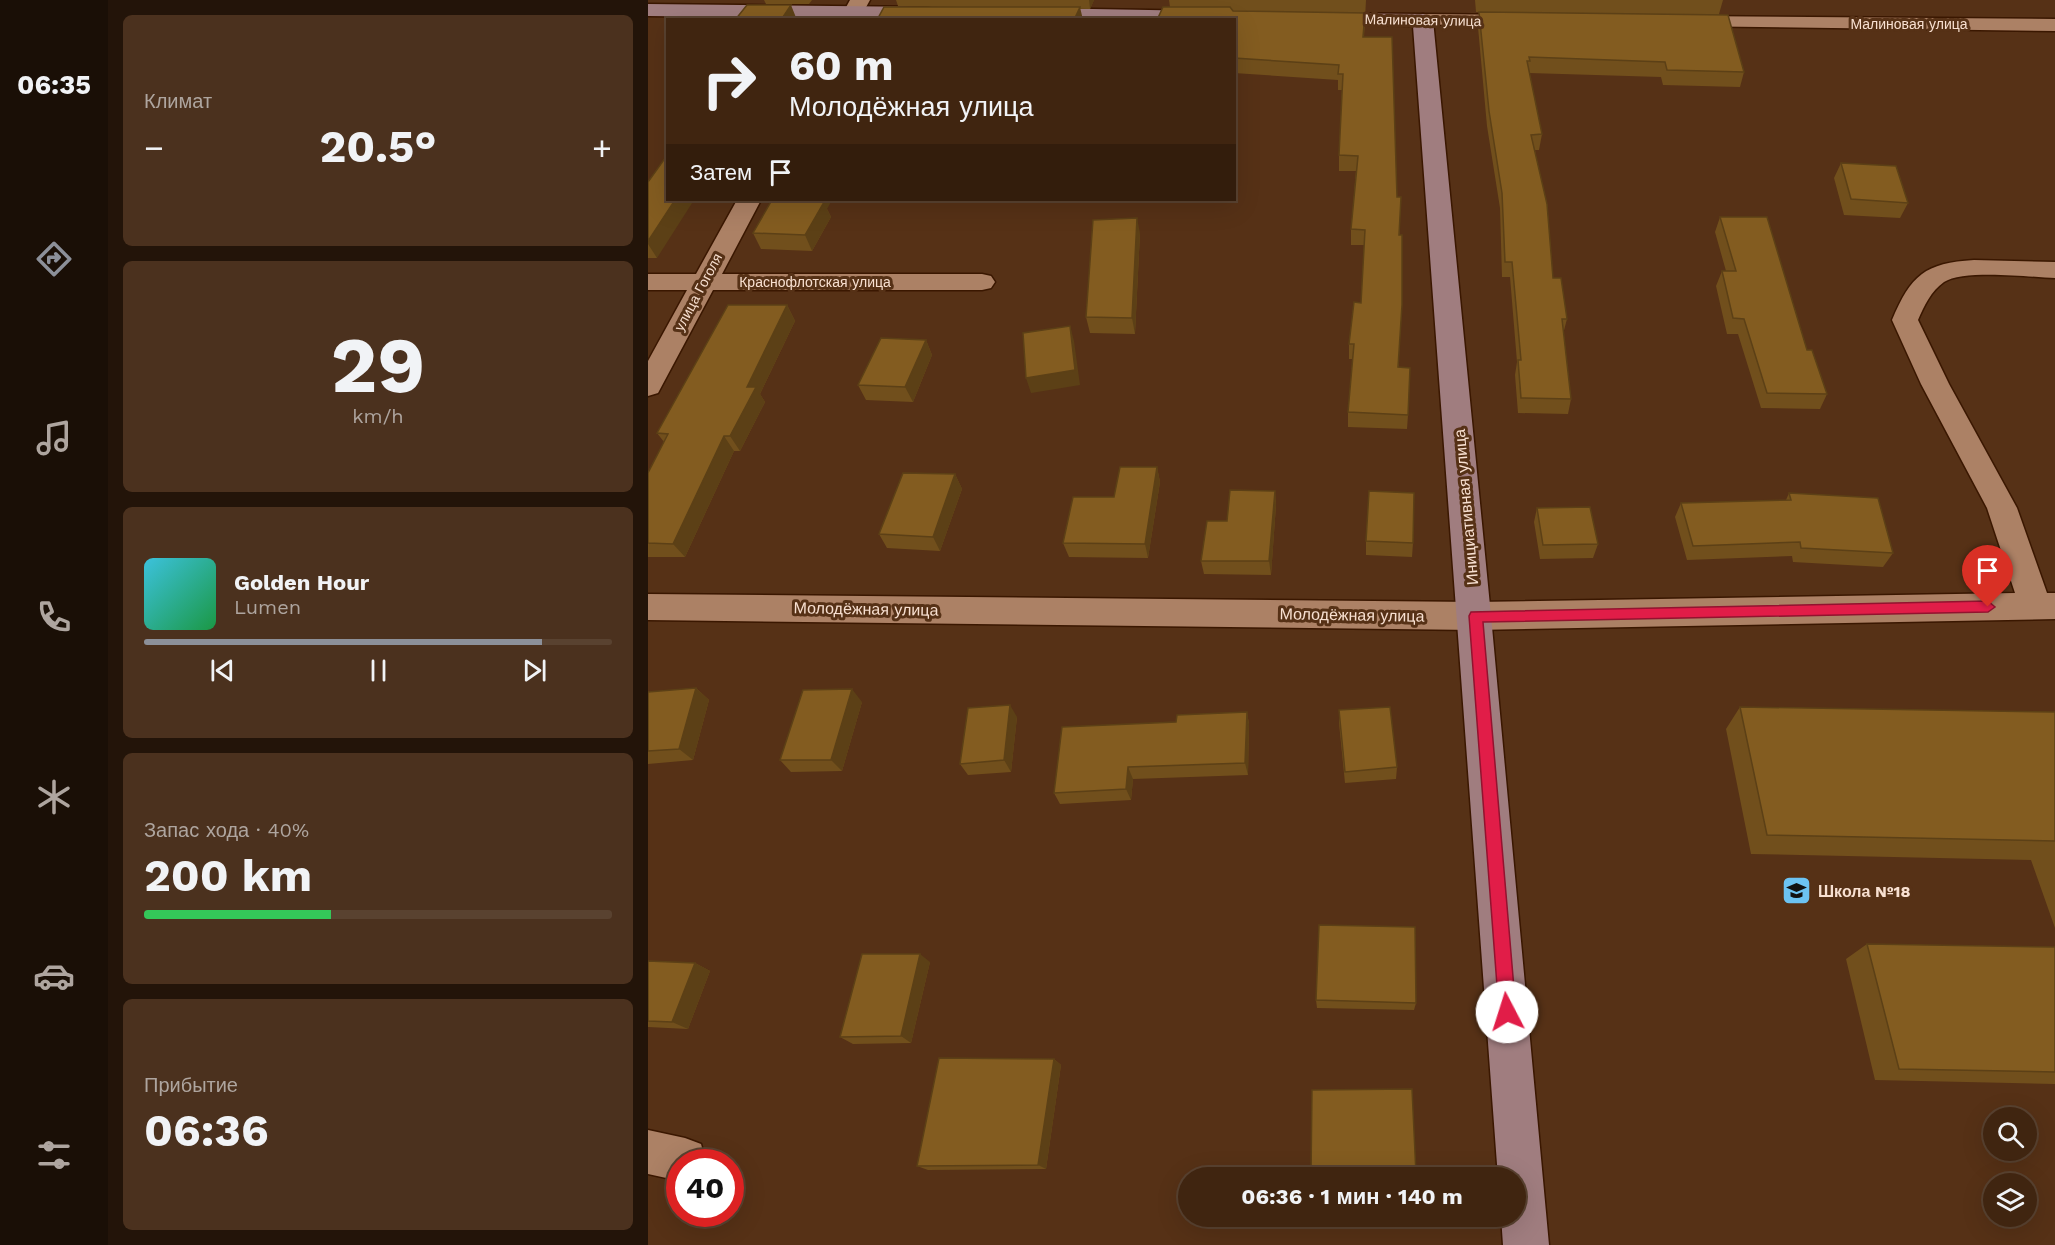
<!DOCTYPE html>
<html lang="ru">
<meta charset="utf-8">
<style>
:root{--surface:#402510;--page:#4b311e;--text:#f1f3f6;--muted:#aea59f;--line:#594230;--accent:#8c9099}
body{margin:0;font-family:"Work Sans",sans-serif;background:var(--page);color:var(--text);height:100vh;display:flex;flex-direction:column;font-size:22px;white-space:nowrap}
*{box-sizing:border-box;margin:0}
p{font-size:20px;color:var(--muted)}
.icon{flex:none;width:33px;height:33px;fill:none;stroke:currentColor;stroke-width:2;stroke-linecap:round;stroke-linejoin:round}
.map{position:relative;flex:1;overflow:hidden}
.side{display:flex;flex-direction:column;gap:15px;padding:15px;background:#231409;width:540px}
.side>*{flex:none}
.guide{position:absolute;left:18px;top:18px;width:570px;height:183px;border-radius:0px;box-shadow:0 6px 24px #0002,0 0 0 2px var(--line);background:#402510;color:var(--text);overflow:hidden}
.controls{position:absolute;left:1335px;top:1107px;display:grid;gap:12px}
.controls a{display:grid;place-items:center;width:54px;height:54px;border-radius:50%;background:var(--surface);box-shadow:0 6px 24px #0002,0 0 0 2px var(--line);font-size:30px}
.speed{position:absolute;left:18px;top:1149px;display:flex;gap:12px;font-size:30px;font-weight:700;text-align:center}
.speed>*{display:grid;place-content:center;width:78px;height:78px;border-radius:50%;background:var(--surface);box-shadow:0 6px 24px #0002,0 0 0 2px var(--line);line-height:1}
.speed .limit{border:9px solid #d22;background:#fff;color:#111}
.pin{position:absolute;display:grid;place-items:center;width:51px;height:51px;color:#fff;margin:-62px -26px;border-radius:50% 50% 50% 0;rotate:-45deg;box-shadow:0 0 6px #0007}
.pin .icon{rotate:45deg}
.me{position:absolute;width:66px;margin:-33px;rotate:355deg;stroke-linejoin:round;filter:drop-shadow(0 0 4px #0008)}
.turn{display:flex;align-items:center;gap:21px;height:126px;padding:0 24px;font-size:27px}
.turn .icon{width:78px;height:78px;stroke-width:2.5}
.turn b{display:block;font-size:42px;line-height:51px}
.then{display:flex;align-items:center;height:57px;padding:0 24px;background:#0003;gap:12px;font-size:22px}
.big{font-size:45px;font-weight:700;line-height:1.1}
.side .card{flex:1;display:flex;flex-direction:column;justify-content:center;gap:9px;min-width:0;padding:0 21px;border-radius:9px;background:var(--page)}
.side .dial{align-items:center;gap:0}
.dial b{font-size:78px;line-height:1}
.song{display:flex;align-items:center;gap:18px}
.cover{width:72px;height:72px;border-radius:9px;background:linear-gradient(135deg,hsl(190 70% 55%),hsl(140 70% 35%))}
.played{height:6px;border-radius:3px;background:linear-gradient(90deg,var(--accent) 85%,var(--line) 85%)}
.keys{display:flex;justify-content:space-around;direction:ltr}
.heat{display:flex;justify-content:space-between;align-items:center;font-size:33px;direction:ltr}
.charge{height:9px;border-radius:4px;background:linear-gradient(90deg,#34c759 40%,var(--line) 0)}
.trip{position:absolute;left:530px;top:1167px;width:348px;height:60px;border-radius:30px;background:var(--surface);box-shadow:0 6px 24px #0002,0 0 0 2px var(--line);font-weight:700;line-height:60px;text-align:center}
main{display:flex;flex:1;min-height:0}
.tab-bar{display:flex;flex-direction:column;width:108px;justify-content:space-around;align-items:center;background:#1a0f06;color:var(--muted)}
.tab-bar .icon{width:42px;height:42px}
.tab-bar .selected{color:var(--accent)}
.tab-bar b{font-size:27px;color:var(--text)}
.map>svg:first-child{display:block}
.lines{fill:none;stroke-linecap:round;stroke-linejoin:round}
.street-casing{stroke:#3a1700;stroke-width:3}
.secondary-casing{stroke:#3a1700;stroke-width:3}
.street{fill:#ac8165;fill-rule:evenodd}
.secondary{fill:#a07d7f;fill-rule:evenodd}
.wall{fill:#714f1c;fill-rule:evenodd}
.shaded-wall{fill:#5c4016}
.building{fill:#835c20;stroke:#5c4016;stroke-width:1.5}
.route{fill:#e11d48;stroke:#92132f;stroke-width:1.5}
.labels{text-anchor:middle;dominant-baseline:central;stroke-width:6;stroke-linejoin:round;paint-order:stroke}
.far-street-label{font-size:14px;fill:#f8e0d1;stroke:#563116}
.street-label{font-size:16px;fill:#f8e0d1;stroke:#563116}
.poi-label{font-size:16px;font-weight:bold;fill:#f8e0d1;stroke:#563116;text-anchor:start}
</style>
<main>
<nav class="tab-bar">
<b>06:35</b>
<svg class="icon selected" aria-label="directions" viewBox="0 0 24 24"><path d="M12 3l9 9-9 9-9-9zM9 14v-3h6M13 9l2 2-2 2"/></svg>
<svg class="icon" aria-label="music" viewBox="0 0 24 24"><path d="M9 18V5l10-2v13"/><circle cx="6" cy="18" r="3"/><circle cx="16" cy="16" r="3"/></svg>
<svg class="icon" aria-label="phone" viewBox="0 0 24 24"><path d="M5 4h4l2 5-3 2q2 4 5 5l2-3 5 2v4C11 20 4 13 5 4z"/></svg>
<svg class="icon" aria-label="climate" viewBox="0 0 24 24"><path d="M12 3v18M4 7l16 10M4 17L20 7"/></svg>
<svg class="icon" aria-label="car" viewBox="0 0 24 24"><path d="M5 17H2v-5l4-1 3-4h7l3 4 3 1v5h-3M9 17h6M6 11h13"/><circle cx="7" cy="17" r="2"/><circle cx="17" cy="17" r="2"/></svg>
<svg class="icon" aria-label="filters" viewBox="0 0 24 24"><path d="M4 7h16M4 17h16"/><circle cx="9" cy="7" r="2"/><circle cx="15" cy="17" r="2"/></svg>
</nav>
<section class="side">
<div class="card"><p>Климат</p>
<div class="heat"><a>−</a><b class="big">20.5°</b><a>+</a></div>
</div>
<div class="card dial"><b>29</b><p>km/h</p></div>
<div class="card">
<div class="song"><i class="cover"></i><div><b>Golden Hour</b><p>Lumen</p></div></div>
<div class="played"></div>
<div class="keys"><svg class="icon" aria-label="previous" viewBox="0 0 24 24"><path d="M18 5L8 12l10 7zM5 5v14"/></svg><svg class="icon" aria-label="pause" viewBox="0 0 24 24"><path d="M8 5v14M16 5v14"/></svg><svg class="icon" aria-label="next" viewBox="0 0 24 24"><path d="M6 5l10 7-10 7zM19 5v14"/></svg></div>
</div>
<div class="card"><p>Запас хода · 40%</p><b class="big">200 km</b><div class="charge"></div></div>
<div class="card"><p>Прибытие</p><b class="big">06:36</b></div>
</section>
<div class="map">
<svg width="1407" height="1245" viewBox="0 0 1407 1245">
<rect width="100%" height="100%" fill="#563116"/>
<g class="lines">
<defs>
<path id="street" d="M 202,0 L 222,0 L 211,20 L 191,20 Z
M 775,14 L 876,15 L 883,17 L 886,21 L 883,25 L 876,27 L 768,24 L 765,20 L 768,16 Z
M 1038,16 L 1407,19 L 1407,31 L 1031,26 L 1028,22 L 1031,18 Z
M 89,200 L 113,200 L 74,274 L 334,274 L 343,276 L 347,282 L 343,288 L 334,290 L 65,290 L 10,393 L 0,396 L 0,361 L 39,290 L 0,290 L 0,274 L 48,274 Z
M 1326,260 L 1407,262 L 1407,278 C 1383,277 1315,269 1296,282 C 1283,291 1276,306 1270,320 L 1301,384 L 1369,508 L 1399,593 L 1407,593 L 1407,619 L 827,630 L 0,620 L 0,594 L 827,602 L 1367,593 L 1339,508 L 1273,384 L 1244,320 C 1263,275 1277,263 1326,260 Z
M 0,1130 L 37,1138 L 53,1144 L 58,1162 L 32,1162 L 32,1181 L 0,1174 Z"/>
<path id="secondary" d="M 0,4 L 278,7 L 285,9 L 288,13 L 285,17 L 278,19 L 0,16 Z
M 389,8 L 557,11 L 564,13 L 567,17 L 565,20 L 382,18 L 379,14 L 382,10 Z
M 671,13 L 775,14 L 782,16 L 785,20 L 843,616 L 901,1245 L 855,1245 L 853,1216 L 867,1216 L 867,1178 L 850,1178 L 765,26 L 664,23 L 661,19 L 664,15 Z"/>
</defs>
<use href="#street" class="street-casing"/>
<use href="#secondary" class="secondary-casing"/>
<use href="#street" class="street"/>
<use href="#secondary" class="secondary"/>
</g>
<path class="wall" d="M 116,0 L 164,0 L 161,4 L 118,4 Z
M 248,0 L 446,0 L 442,9 L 250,6 Z
M 521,0 L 718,0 L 716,37 L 749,197 L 752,235 L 751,367 L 760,415 L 759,429 L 700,427 L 700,412 L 705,359 L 701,359 L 701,344 L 713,303 L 716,245 L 703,245 L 703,229 L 708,171 L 691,171 L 691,155 L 694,90 L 690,90 L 690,80 L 586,73 L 586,20 L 522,7 ZM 584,11 L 692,12 L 585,11 Z
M 827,0 L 1075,0 L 1071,14 L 1096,72 L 1092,87 L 1015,85 L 1013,77 L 881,73 L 894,134 L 891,150 L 887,150 L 905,278 L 919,319 L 915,334 L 923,399 L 920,414 L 870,413 L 867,375 L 869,362 L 862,277 L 854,277 L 852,208 L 839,126 L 830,27 L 831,12 L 828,12 Z
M 1193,163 L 1260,203 L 1252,218 L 1196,215 L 1186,178 Z
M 0,182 L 9,258 L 0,258 Z
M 179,209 L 183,217 L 164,251 L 113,249 L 105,233 Z
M 1072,217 L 1159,350 L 1179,394 L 1172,409 L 1113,408 L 1090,334 L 1079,334 L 1068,286 L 1074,271 L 1078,271 L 1067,232 Z
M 492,233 L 487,334 L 442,333 L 438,317 Z
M 139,305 L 147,321 L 112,394 L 117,402 L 92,451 L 86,451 L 37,557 L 0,557 L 0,473 L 16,442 L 9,433 Z
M 278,340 L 284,355 L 265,402 L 218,400 L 210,385 Z
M 509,467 L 512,482 L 500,558 L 421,557 L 415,543 L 466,497 Z
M 307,474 L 314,489 L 292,551 L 239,548 L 231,534 Z
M 627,491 L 628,505 L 623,575 L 556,574 L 553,561 L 579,521 Z
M 1141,493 L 1245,553 L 1235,567 L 1145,562 L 1144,556 L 1039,560 L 1027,517 L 1033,503 L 1138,500 Z
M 889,508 L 950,544 L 945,558 L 892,559 L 886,522 Z
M 718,541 L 765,543 L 764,557 L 718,555 Z
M 48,688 L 61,700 L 45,760 L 0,764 L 0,692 Z
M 214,702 L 194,771 L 143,772 L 132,760 Z
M 1092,707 L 1407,712 L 1407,928 L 1383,860 L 1103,854 L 1078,729 Z
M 691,710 L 749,767 L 748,779 L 697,783 L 691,723 Z
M 599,712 L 601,724 L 600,775 L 485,779 L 483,800 L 412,804 L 406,793 L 528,722 Z
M 369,717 L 363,772 L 320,775 L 312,764 Z
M 1219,944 L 1407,947 L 1407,1084 L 1227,1080 L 1198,959 Z
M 0,961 L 47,963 L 62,971 L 40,1029 L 0,1027 Z
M 282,962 L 263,1043 L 205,1044 L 192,1037 Z
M 668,1000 L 768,1003 L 766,1010 L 669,1008 Z
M 406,1059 L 413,1065 L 398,1169 L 280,1170 L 269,1166 Z
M 768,1174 L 766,1178 L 663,1178 L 663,1176 Z"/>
<path class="shaded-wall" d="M 441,0 L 446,0 L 442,9 Z
M 143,5 L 149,20 L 133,20 Z
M 432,7 L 435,20 L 426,20 Z
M 27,200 L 46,200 L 9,258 L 0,244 L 0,241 Z
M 168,200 L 184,200 L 179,209 L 183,217 L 164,251 L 157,235 Z
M 489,218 L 492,233 L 487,334 L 484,318 Z
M 139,305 L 147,321 L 112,394 L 117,402 L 92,451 L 82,436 L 99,387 Z
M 422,326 L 426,341 L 432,385 L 383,393 L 378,378 Z
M 278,340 L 284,355 L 265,402 L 257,387 Z
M 76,436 L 86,451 L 37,557 L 25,544 Z
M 509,467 L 512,482 L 500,558 L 497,544 Z
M 307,474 L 314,489 L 292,551 L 285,537 Z
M 627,491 L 628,505 L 623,575 L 621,561 Z
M 48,688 L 61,700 L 45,760 L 31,749 Z
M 204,689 L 214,702 L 194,771 L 183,760 Z
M 362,705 L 369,717 L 363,772 L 356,760 Z
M 599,712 L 601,724 L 600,775 L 597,763 Z
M 480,767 L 485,779 L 483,800 L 478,789 Z
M 272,954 L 282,962 L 263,1043 L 253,1036 Z
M 47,963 L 62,971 L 40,1029 L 24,1022 Z
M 406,1059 L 413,1065 L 398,1169 L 390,1165 Z"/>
<path class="building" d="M 99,5 L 143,5 L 133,20 L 87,20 Z
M 236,7 L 432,7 L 426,20 L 229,20 Z
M 515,7 L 582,7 L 585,11 L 717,13 L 715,37 L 744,37 L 749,197 L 753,197 L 751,235 L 754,235 L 754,305 L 750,367 L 762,368 L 760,415 L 700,412 L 706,344 L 701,344 L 706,302 L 713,303 L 717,230 L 703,229 L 710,156 L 691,155 L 695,74 L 690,74 L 691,65 L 586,58 L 586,20 L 509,20 Z
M 831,12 L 1080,15 L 1096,72 L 1019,70 L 1017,62 L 881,57 L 882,61 L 879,61 L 894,134 L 883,135 L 899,204 L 905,278 L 913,278 L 919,319 L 914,319 L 923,399 L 873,398 L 870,360 L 873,360 L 864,262 L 857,262 L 854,193 L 841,111 Z
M 20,154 L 20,200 L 27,200 L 0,241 L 0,182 Z
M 1193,163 L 1248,166 L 1260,203 L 1203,199 Z
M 124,200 L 168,200 L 167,201 L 176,202 L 157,235 L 105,233 Z
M 1072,217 L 1119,217 L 1159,350 L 1164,350 L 1179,394 L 1119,393 L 1096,319 L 1085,318 L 1074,271 L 1088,271 Z
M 489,218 L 484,318 L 438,317 L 445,220 Z
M 80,305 L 139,305 L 99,387 L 108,387 L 82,436 L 76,436 L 25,544 L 0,543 L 0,473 L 20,434 L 9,433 Z
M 422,326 L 427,370 L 378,378 L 375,333 Z
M 233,338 L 278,340 L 257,387 L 210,385 Z
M 472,467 L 509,467 L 497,544 L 415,543 L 425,497 L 466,497 Z
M 255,473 L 307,474 L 285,537 L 231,534 Z
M 582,490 L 627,491 L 621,561 L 553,561 L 559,521 L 579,521 Z
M 721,491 L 766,493 L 765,543 L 718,541 Z
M 1141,493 L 1230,498 L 1245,553 L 1153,548 L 1152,542 L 1045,546 L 1033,503 L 1143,500 Z
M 942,507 L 950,544 L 895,545 L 889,508 Z
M 48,688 L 31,749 L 0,751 L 0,692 Z
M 204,689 L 183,760 L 132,760 L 155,690 Z
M 362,705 L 356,760 L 312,764 L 320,708 Z
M 742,707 L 749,767 L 697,772 L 691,710 Z
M 1092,707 L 1407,712 L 1407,841 L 1119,835 Z
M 599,712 L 597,763 L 480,767 L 478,789 L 406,793 L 414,727 L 528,722 L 529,715 Z
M 671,925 L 767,927 L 768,1003 L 668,1000 Z
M 1219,944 L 1407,947 L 1407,1072 L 1251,1069 Z
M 214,954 L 272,954 L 253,1036 L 192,1037 Z
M 0,961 L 47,963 L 24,1022 L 0,1021 Z
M 291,1058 L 406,1059 L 390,1165 L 269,1166 Z
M 764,1089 L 768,1174 L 663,1176 L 664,1090 Z"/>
<path class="route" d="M 1340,601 L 1347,607 L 1340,612 L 835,622 L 868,1012 L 865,1018 L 859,1021 L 853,1018 L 851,1012 L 821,616 L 823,612 Z"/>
<defs>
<symbol id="school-square" viewBox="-11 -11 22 22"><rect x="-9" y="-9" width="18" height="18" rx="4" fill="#6cc3f2" stroke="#563116"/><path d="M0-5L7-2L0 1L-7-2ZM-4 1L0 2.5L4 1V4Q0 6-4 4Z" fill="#111"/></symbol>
</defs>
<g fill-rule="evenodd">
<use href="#school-square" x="1132" y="874" width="33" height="33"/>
</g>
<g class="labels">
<g class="far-street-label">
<text transform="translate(775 20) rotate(1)">Малиновая улица</text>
<text x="1261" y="24">Малиновая улица</text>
<text x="167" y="282">Краснофлотская улица</text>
<text transform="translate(50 292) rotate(-62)">улица Гоголя</text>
</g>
<g class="street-label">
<text transform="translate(818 507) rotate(-95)">Инициативная улица</text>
<text transform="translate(218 609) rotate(1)">Молодёжная улица</text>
<text transform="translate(704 615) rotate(1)">Молодёжная улица</text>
</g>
<g class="poi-label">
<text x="1170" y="891">Школа №18</text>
</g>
</g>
</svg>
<div class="controls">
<a><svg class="icon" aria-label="search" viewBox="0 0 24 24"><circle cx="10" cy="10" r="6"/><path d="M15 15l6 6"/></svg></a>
<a><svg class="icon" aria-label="layers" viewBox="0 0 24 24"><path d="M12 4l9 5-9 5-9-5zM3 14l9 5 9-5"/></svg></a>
</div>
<div class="speed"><div class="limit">40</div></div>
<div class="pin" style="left:1340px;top:607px;background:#d93025"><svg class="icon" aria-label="arrive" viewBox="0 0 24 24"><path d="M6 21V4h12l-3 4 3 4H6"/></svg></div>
<svg class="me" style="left:859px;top:1012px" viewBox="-20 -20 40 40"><circle r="19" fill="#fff"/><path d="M0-13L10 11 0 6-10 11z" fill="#e11d48"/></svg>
<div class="trip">06:36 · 1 мин · 140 m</div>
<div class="guide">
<div class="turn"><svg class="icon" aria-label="right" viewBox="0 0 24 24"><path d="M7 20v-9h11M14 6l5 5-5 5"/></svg><div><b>60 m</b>Молодёжная улица</div></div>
<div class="then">Затем<svg class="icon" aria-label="arrive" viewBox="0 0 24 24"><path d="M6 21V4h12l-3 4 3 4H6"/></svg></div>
</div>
</div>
</main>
